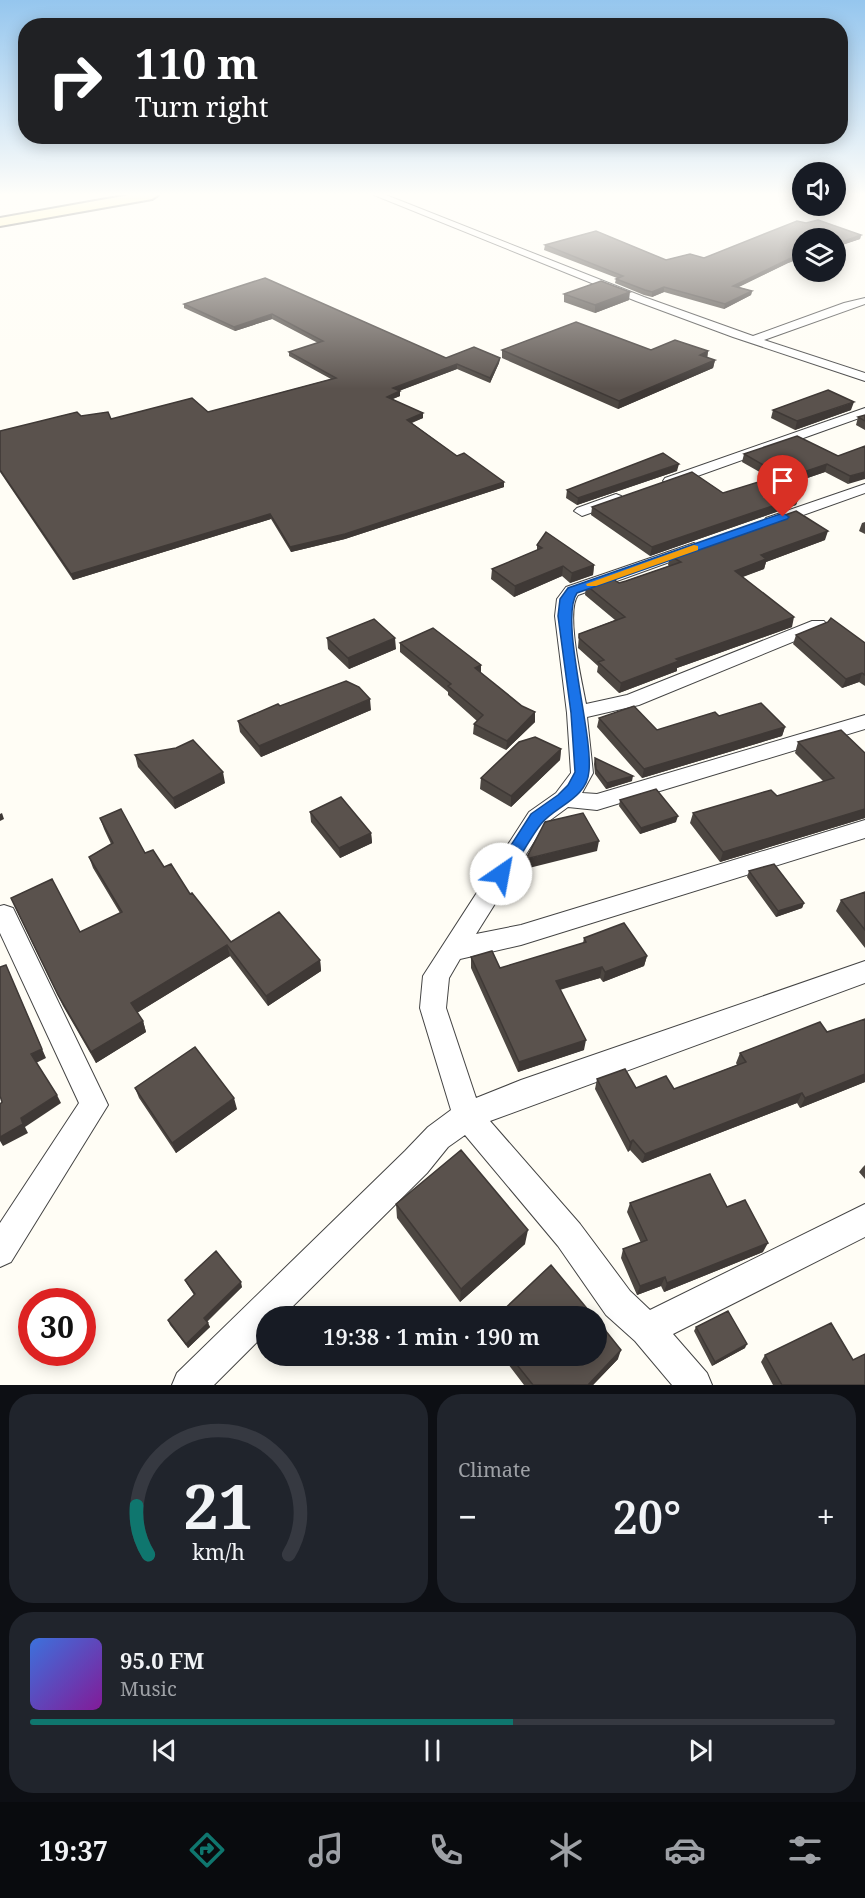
<!DOCTYPE html>
<meta charset="utf-8">
<style>
:root{--surface:#171b24;--page:#20242c;--text:#f1f3f6;--muted:#9ea1a6;--line:#363941;--accent:#0f766e}
body{margin:0;font-family:"Noto Serif",serif;background:var(--page);color:var(--text);height:100vh;display:flex;flex-direction:column;font-size:22px;white-space:nowrap}
*{box-sizing:border-box;margin:0}
p{font-size:20px;color:var(--muted)}
.icon{flex:none;width:33px;height:33px;fill:none;stroke:currentColor;stroke-width:2;stroke-linecap:round;stroke-linejoin:round}
.map{position:relative;height:1385px;overflow:hidden}
.drawer{display:flex;flex-direction:column;gap:9px;padding:9px;background:#0d0f14;flex:1}
.drawer>*{flex:none}
.hud{position:absolute;left:18px;top:18px;width:830px;height:126px;border-radius:24px;box-shadow:0 3px 15px #0003;background:#202124;color:#fff;overflow:hidden}
.controls{position:absolute;left:792px;top:162px;display:grid;gap:12px}
.controls a{display:grid;place-items:center;width:54px;height:54px;border-radius:50%;background:var(--surface);box-shadow:0 3px 15px #0003;font-size:30px}
.speed{position:absolute;left:18px;top:1288px;display:flex;gap:12px;font-size:30px;font-weight:700;text-align:center}
.speed>*{display:grid;place-content:center;width:78px;height:78px;border-radius:50%;background:var(--surface);box-shadow:0 3px 15px #0003;line-height:1}
.speed .limit{border:9px solid #d22;background:#fff;color:#111}
.pin{position:absolute;display:grid;place-items:center;width:51px;height:51px;color:#fff;margin:-62px -26px;border-radius:50% 50% 50% 0;rotate:-45deg;box-shadow:0 0 6px #0007}
.pin .icon{rotate:45deg}
.me{position:absolute;width:66px;margin:-33px;rotate:33deg;stroke-linejoin:round;filter:drop-shadow(0 0 4px #0008)}
.turn{display:flex;align-items:center;gap:21px;height:126px;padding:0 18px;font-size:27px}
.turn .icon{width:78px;height:78px;stroke-width:2.5}
.turn b{display:block;font-size:42px;line-height:51px}
.big{font-size:45px;font-weight:600;line-height:1.1}
.drawer .card{flex:1;display:flex;flex-direction:column;justify-content:center;gap:9px;min-width:0;padding:0 21px;border-radius:24px;background:var(--page)}
.drawer .dial{align-items:center;gap:0}
.dial svg{height:156px;overflow:visible;fill:none;stroke:var(--line);stroke-width:7;stroke-linecap:round;text-anchor:middle}
.dial text{fill:var(--text);stroke:none}
.song{display:flex;align-items:center;gap:18px}
.cover{width:72px;height:72px;border-radius:9px;background:linear-gradient(135deg,hsl(220 70% 55%),hsl(290 70% 35%))}
.played{height:6px;border-radius:3px;background:linear-gradient(90deg,var(--accent) 60%,var(--line) 60%)}
.keys{display:flex;justify-content:space-around;direction:ltr}
.heat{display:flex;justify-content:space-between;align-items:center;font-size:33px;direction:ltr}
.drawer .tiles{flex:1;display:grid;gap:9px;grid-template-columns:1fr 1fr}
.card:last-child{grid-column:span 2}
.trip{position:absolute;left:256px;top:1306px;width:351px;height:60px;border-radius:30px;background:var(--surface);box-shadow:0 3px 15px #0003;font-weight:600;line-height:60px;text-align:center}
.tab-bar{display:flex;height:96px;justify-content:space-around;align-items:center;background:#090b0e;color:var(--muted)}
.tab-bar .icon{width:42px;height:42px}
.tab-bar .selected{color:var(--accent)}
.tab-bar b{font-size:27px;color:var(--text)}
.map>svg:first-child{display:block}
.lines{fill:none;stroke-linecap:round;stroke-linejoin:round}
.minor-casing{stroke:#444;stroke-width:2}
.secondary-casing{stroke:#333;stroke-width:4}
.minor{fill:#fff;fill-rule:evenodd}
.secondary{fill:#fff6b0;fill-rule:evenodd}
.wall{fill:#4d4742}
.shaded-wall{fill:#3f3936}
.building{fill:#5a524d;stroke:#3f3936;stroke-width:1.5}
.route{fill:#1a73e8;stroke:#114b97;stroke-width:1.5}
.slow{fill:#f59e0b}
</style>
<div class="map">
<svg width="865" height="1385" viewBox="0 0 865 1385">
<rect width="100%" height="100%" fill="#fffdf5"/>
<g class="lines">
<defs>
<path id="minor" d="M 374,195 L 386,195 L 644,297 L 753,336 L 844,303 L 865,298 L 865,304 L 764,340 L 865,373 L 865,381 L 733,337 L 636,301 Z
M 865,408 L 865,416 L 675,484 L 670,485 L 663,481 L 665,478 Z
M 865,484 L 865,493 L 778,524 L 766,524 L 764,521 L 766,518 Z
M 616,494 L 621,496 L 624,499 L 621,502 L 582,516 L 574,511 L 577,508 Z
M 694,543 L 702,548 L 700,551 L 578,595 C 565,612 582,681 586,704 L 627,695 L 812,621 L 824,621 L 827,625 L 824,629 L 639,705 L 587,717 L 593,773 L 582,793 L 597,794 L 865,715 L 865,729 L 597,810 L 568,807 L 545,824 L 476,934 L 521,925 L 865,820 L 865,838 L 521,945 L 460,959 L 449,978 L 446,1008 L 476,1098 L 521,1080 L 865,961 L 865,983 L 490,1121 L 580,1224 L 630,1291 L 650,1310 L 865,1204 L 865,1237 L 673,1334 L 707,1373 L 712,1385 L 672,1385 L 635,1341 L 606,1315 L 558,1246 L 465,1135 L 448,1147 L 427,1173 L 282,1317 L 267,1317 L 267,1332 L 214,1385 L 172,1385 L 177,1373 L 405,1151 L 428,1127 L 451,1110 L 420,1008 L 423,976 L 529,812 L 556,793 L 571,773 L 567,713 L 555,616 L 557,599 L 566,587 Z
M 4,905 L 13,908 L 108,1105 L 11,1262 L 0,1267 L 0,1223 L 79,1103 L 0,933 L 0,906 Z"/>
<path id="secondary" d="M 129,195 L 158,195 L 152,199 L 0,226 L 0,218 Z"/>
</defs>
<use href="#minor" class="minor-casing"/>
<use href="#secondary" class="secondary-casing"/>
<use href="#minor" class="minor"/>
<use href="#secondary" class="secondary"/>
</g>
<path class="wall" d="M 818,220 L 861,235 L 860,239 L 836,247 L 836,238 L 802,238 L 802,258 L 788,263 L 739,287 L 752,291 L 751,295 L 724,309 L 664,292 L 652,297 L 644,295 L 615,283 L 616,279 L 617,278 L 544,250 L 545,245 L 596,231 L 666,260 L 690,254 L 704,258 L 797,221 L 806,223 Z
M 265,278 L 446,358 L 500,358 L 499,363 L 490,383 L 457,369 L 399,391 L 400,391 L 400,396 L 393,399 L 423,418 L 412,423 L 457,456 L 504,487 L 345,539 L 291,552 L 271,519 L 73,580 L 0,472 L 0,431 L 81,416 L 111,419 L 208,412 L 331,379 L 289,356 L 289,352 L 318,343 L 272,319 L 235,331 L 184,308 L 184,304 Z
M 564,294 L 629,300 L 595,313 L 564,302 Z
M 502,350 L 708,351 L 707,358 L 715,360 L 713,368 L 618,409 L 502,358 Z
M 773,410 L 851,410 L 795,430 L 771,418 Z
M 865,415 L 865,430 L 856,425 L 858,417 Z
M 865,446 L 848,484 L 825,472 L 784,486 L 742,462 L 744,454 L 838,456 Z
M 677,471 L 577,505 L 566,498 L 567,490 Z
M 723,493 L 799,497 L 796,505 L 650,556 L 591,515 L 592,507 Z
M 865,522 L 865,534 L 859,531 L 862,523 Z
M 825,540 L 766,562 L 764,569 L 743,577 L 792,627 L 677,668 L 677,671 L 619,693 L 597,672 L 598,666 L 578,648 L 579,634 L 615,620 L 585,595 L 586,585 L 619,583 L 669,566 L 668,565 L 670,556 Z
M 537,545 L 594,565 L 593,575 L 570,583 L 562,576 L 514,597 L 491,579 L 492,569 L 537,550 Z
M 828,622 L 865,643 L 865,686 L 859,682 L 842,688 L 793,644 L 796,635 Z
M 327,638 L 396,649 L 349,669 L 328,649 Z
M 400,643 L 481,665 L 481,673 L 522,706 L 535,712 L 535,722 L 506,750 L 473,734 L 474,724 L 477,721 L 448,695 L 448,692 L 400,652 Z
M 280,706 L 371,710 L 261,757 L 240,732 L 238,721 Z
M 719,716 L 785,727 L 782,736 L 642,778 L 597,727 L 599,718 L 657,730 Z
M 798,742 L 865,753 L 865,818 L 720,862 L 690,823 L 693,813 L 777,796 L 824,782 L 795,753 Z
M 176,748 L 225,783 L 175,809 L 138,767 L 135,755 Z
M 561,749 L 560,760 L 511,807 L 480,789 L 481,778 Z
M 595,758 L 632,781 L 606,789 L 595,774 L 594,764 Z
M 620,800 L 676,822 L 640,834 L 619,806 Z
M 310,812 L 371,833 L 372,843 L 340,858 L 311,822 Z
M 100,818 L 145,853 L 164,867 L 190,894 L 231,942 L 320,960 L 321,971 L 268,1006 L 230,956 L 137,1013 L 143,1021 L 146,1032 L 96,1063 L 63,1006 L 16,909 L 80,932 L 120,913 L 93,868 L 89,857 L 111,844 L 104,829 Z
M 749,871 L 804,903 L 802,908 L 776,917 L 747,877 Z
M 865,892 L 865,948 L 836,911 L 841,900 Z
M 584,938 L 647,956 L 644,966 L 603,982 L 600,978 L 560,990 L 584,1050 L 518,1072 L 471,968 L 471,957 L 500,968 L 583,943 Z
M 865,1019 L 865,1082 L 800,1108 L 797,1103 L 642,1163 L 630,1150 L 628,1152 L 595,1089 L 597,1079 L 636,1088 L 674,1089 L 737,1065 L 736,1063 L 740,1053 L 827,1032 Z
M 135,1088 L 237,1109 L 176,1153 L 139,1098 Z
M 865,1165 L 865,1179 L 859,1172 L 863,1167 Z
M 630,1203 L 727,1207 L 763,1252 L 664,1292 L 661,1286 L 637,1295 L 621,1258 L 623,1249 L 641,1243 L 627,1212 Z
M 396,1204 L 525,1244 L 460,1302 L 397,1218 Z
M 185,1280 L 242,1287 L 207,1322 L 210,1327 L 188,1348 L 170,1325 L 168,1320 L 194,1295 L 187,1284 Z
M 696,1327 L 745,1348 L 712,1366 L 694,1331 Z
M 765,1355 L 865,1385 L 773,1385 L 761,1362 Z
M 502,1356 L 597,1356 L 618,1359 L 593,1385 L 524,1385 Z"/>
<path class="shaded-wall" d="M 861,235 L 860,239 L 836,247 L 836,244 Z
M 802,254 L 802,258 L 788,263 L 732,290 L 733,286 L 789,259 Z
M 664,287 L 664,292 L 652,297 L 652,292 Z
M 752,291 L 751,295 L 724,309 L 725,304 Z
M 630,292 L 629,300 L 595,313 L 595,305 Z
M 272,314 L 272,319 L 235,331 L 234,327 Z
M 708,351 L 707,359 L 700,355 Z
M 500,358 L 499,363 L 490,383 L 490,378 Z
M 715,360 L 713,368 L 618,409 L 619,401 Z
M 457,364 L 457,369 L 393,393 L 393,388 Z
M 400,391 L 400,396 L 387,401 L 387,397 Z
M 854,402 L 851,410 L 795,430 L 797,421 Z
M 423,413 L 423,418 L 407,424 L 407,420 Z
M 679,464 L 677,471 L 577,505 L 578,498 Z
M 827,464 L 825,472 L 784,486 L 786,478 Z
M 865,472 L 865,479 L 848,484 L 850,476 Z
M 504,482 L 504,487 L 345,539 L 291,552 L 290,547 Z
M 799,497 L 796,505 L 650,556 L 652,547 Z
M 270,514 L 271,519 L 73,580 L 71,574 Z
M 828,531 L 825,540 L 766,562 L 764,569 L 733,580 L 735,571 L 761,555 Z
M 594,565 L 593,575 L 570,583 L 572,573 Z
M 563,566 L 562,576 L 514,597 L 515,586 Z
M 794,617 L 792,627 L 677,668 L 677,671 L 619,693 L 621,683 L 676,659 Z
M 395,638 L 396,649 L 349,669 L 348,658 Z
M 481,665 L 481,674 L 475,668 Z
M 862,673 L 859,682 L 842,688 L 846,679 Z
M 370,699 L 371,710 L 261,757 L 259,746 Z
M 535,712 L 535,722 L 506,750 L 507,741 Z
M 785,727 L 782,736 L 642,778 L 644,769 Z
M 561,749 L 560,760 L 511,807 L 511,796 Z
M 223,772 L 225,783 L 175,809 L 173,798 Z
M 633,776 L 632,781 L 606,789 L 607,783 Z
M 865,809 L 865,818 L 720,862 L 723,852 Z
M 2,813 L 4,819 L 0,821 L 0,814 Z
M 678,816 L 676,822 L 640,834 L 641,828 Z
M 371,833 L 372,843 L 340,858 L 339,848 Z
M 599,841 L 597,851 L 525,869 L 526,859 Z
M 804,903 L 802,908 L 776,917 L 778,911 Z
M 227,945 L 230,956 L 135,1014 L 131,1003 Z
M 647,956 L 644,966 L 603,982 L 605,972 Z
M 320,960 L 321,971 L 268,1006 L 266,996 Z
M 6,965 L 46,1058 L 36,1063 L 31,1054 Z
M 602,967 L 600,978 L 554,991 L 556,981 Z
M 143,1021 L 146,1032 L 96,1063 L 91,1052 Z
M 586,1040 L 584,1050 L 518,1072 L 519,1062 Z
M 865,1074 L 865,1082 L 800,1108 L 805,1098 Z
M 802,1093 L 797,1103 L 642,1163 L 645,1154 Z
M 57,1095 L 61,1103 L 25,1127 L 28,1133 L 3,1146 L 0,1141 L 0,1137 L 21,1118 Z
M 234,1098 L 237,1109 L 176,1153 L 172,1143 Z
M 633,1140 L 630,1150 L 628,1152 L 630,1142 Z
M 528,1230 L 525,1244 L 460,1302 L 461,1289 Z
M 768,1243 L 763,1252 L 664,1292 L 667,1283 Z
M 665,1277 L 661,1286 L 637,1295 L 640,1286 Z
M 241,1282 L 242,1287 L 206,1322 L 204,1318 Z
M 208,1323 L 210,1327 L 188,1348 L 186,1344 Z
M 747,1344 L 745,1348 L 712,1366 L 715,1362 Z
M 621,1350 L 618,1359 L 593,1385 L 588,1385 Z"/>
<path class="building" d="M 818,220 L 861,235 L 836,244 L 836,238 L 802,238 L 802,254 L 789,259 L 733,286 L 752,291 L 725,304 L 664,287 L 652,292 L 645,290 L 616,279 L 623,276 L 545,245 L 596,231 L 666,260 L 690,254 L 704,258 L 797,221 L 806,223 Z
M 265,278 L 446,358 L 474,347 L 500,358 L 490,378 L 457,364 L 393,388 L 400,391 L 387,397 L 423,413 L 407,420 L 457,456 L 464,453 L 504,482 L 345,534 L 290,547 L 270,514 L 71,574 L 0,470 L 0,431 L 77,412 L 81,416 L 108,412 L 111,419 L 192,398 L 208,412 L 336,378 L 289,352 L 323,341 L 272,314 L 234,327 L 184,304 Z
M 601,281 L 630,292 L 595,305 L 564,294 Z
M 576,322 L 651,350 L 675,340 L 708,351 L 700,355 L 715,360 L 619,401 L 502,350 Z
M 828,390 L 854,402 L 797,421 L 773,410 Z
M 865,415 L 865,421 L 858,417 Z
M 797,436 L 838,456 L 865,446 L 865,472 L 850,476 L 827,464 L 786,478 L 744,454 Z
M 663,453 L 679,464 L 578,498 L 567,490 Z
M 692,472 L 723,493 L 768,479 L 799,497 L 652,547 L 592,507 Z
M 796,511 L 828,531 L 761,555 L 766,559 L 735,571 L 794,617 L 676,659 L 679,661 L 621,683 L 598,662 L 604,660 L 579,638 L 579,634 L 625,617 L 586,585 L 610,577 L 619,583 L 626,581 L 681,562 L 670,556 Z
M 546,532 L 594,565 L 572,573 L 563,566 L 515,586 L 492,569 L 542,548 L 537,545 Z
M 831,618 L 865,643 L 865,675 L 862,673 L 846,679 L 796,635 L 828,622 Z
M 374,619 L 395,638 L 348,658 L 327,638 Z
M 433,628 L 481,665 L 475,668 L 522,706 L 535,712 L 507,741 L 474,724 L 483,715 L 448,686 L 451,684 L 400,643 Z
M 346,681 L 359,687 L 370,699 L 259,746 L 238,721 L 278,704 L 280,706 Z
M 761,703 L 785,727 L 644,769 L 599,718 L 634,706 L 657,730 L 715,712 L 719,716 Z
M 841,730 L 865,753 L 865,809 L 723,852 L 693,813 L 771,790 L 777,796 L 834,778 L 798,742 Z
M 535,737 L 561,749 L 511,796 L 481,778 L 519,742 Z
M 193,740 L 223,772 L 173,798 L 135,755 L 176,748 Z
M 595,758 L 633,776 L 607,783 L 596,769 Z
M 656,789 L 678,816 L 641,828 L 620,800 Z
M 341,797 L 371,833 L 339,848 L 310,812 Z
M 121,809 L 145,853 L 153,850 L 164,867 L 171,864 L 190,894 L 192,893 L 231,942 L 279,912 L 320,960 L 266,996 L 227,945 L 131,1003 L 143,1021 L 91,1052 L 58,995 L 11,898 L 52,879 L 80,932 L 122,912 L 89,857 L 113,843 L 100,818 Z
M 583,813 L 599,841 L 526,859 L 545,822 Z
M 774,864 L 804,903 L 778,911 L 749,871 Z
M 865,892 L 865,930 L 841,900 Z
M 624,923 L 647,956 L 605,972 L 602,967 L 556,981 L 586,1040 L 519,1062 L 471,957 L 492,951 L 500,968 L 586,942 L 584,938 Z
M 6,965 L 42,1049 L 31,1054 L 57,1095 L 21,1118 L 23,1124 L 0,1137 L 0,1104 L 2,1102 L 0,1096 L 0,967 Z
M 865,1019 L 865,1074 L 805,1098 L 802,1093 L 645,1154 L 633,1140 L 630,1142 L 597,1079 L 625,1069 L 636,1088 L 666,1076 L 674,1089 L 746,1062 L 740,1053 L 820,1022 L 827,1032 Z
M 195,1047 L 234,1098 L 172,1143 L 135,1088 Z
M 461,1150 L 528,1230 L 461,1289 L 396,1204 Z
M 710,1174 L 727,1207 L 745,1200 L 768,1243 L 667,1283 L 665,1277 L 640,1286 L 623,1249 L 647,1240 L 630,1203 Z
M 216,1251 L 241,1282 L 204,1318 L 208,1323 L 186,1344 L 168,1320 L 195,1294 L 185,1280 Z
M 551,1265 L 594,1317 L 496,1317 Z
M 728,1311 L 747,1344 L 715,1362 L 696,1327 Z
M 597,1320 L 621,1350 L 588,1385 L 533,1385 L 510,1356 L 597,1356 Z
M 831,1323 L 853,1360 L 865,1354 L 865,1385 L 782,1385 L 765,1355 Z"/>
<linearGradient id="sky" x2="0" y2="1"><stop stop-color="#95c6ee"/><stop offset="0.5" stop-color="#fffefa"/><stop offset="1" stop-color="#fffefa" stop-opacity="0"/></linearGradient>
<rect width="865" height="389" fill="url(#sky)"/>
<path class="route" d="M 783,513 L 789,517 L 787,519 L 577,593 C 559,619 593,732 589,771 C 587,799 555,806 541,824 C 528,841 518,861 507,879 L 501,881 L 495,879 L 492,874 L 495,870 L 531,814 L 558,795 L 568,785 L 575,772 L 571,713 L 558,616 L 560,599 L 568,588 Z"/>
<path class="slow" d="M 694,545 L 698,546 L 698,550 L 596,586 L 587,586 L 586,584 Z"/>
</svg>
<div class="controls">
<a><svg class="icon" aria-label="sound" viewBox="0 0 24 24"><path d="M4 9h4l5-4v14l-5-4H4zM17 9q2 3 0 6"/></svg></a>
<a><svg class="icon" aria-label="layers" viewBox="0 0 24 24"><path d="M12 4l9 5-9 5-9-5zM3 14l9 5 9-5"/></svg></a>
</div>
<div class="speed"><div class="limit">30</div></div>
<div class="pin" style="left:783px;top:517px;background:#d93025"><svg class="icon" aria-label="arrive" viewBox="0 0 24 24"><path d="M6 21V4h12l-3 4 3 4H6"/></svg></div>
<svg class="me" style="left:501px;top:874px" viewBox="-20 -20 40 40"><circle r="19" fill="#fff"/><path d="M0-13L10 11 0 6-10 11z" fill="#1a73e8"/></svg>
<div class="trip">19:38 · 1 min · 190 m</div>
<div class="hud">
<div class="turn"><svg class="icon" aria-label="right" viewBox="0 0 24 24"><path d="M7 20v-9h11M14 6l5 5-5 5"/></svg><div><b>110 m</b>Turn right</div></div>
</div>
</div>
<section class="drawer">
<div class="tiles">
<div class="card dial"><svg viewBox="0 0 100 80">
<path d="M14 69A42 42 0 1 1 86 69"/>
<path d="M14 69A42 42 0 0 1 8 44" stroke="#0f766e"/>
<text x="50" y="56" font-size="32" font-weight="700">21</text>
<text x="50" y="72" font-size="11">km/h</text>
</svg></div>
<div class="card"><p>Climate</p>
<div class="heat"><a>−</a><b class="big">20°</b><a>+</a></div>
</div>
<div class="card">
<div class="song"><i class="cover"></i><div><b>95.0 FM</b><p>Music</p></div></div>
<div class="played"></div>
<div class="keys"><svg class="icon" aria-label="previous" viewBox="0 0 24 24"><path d="M18 5L8 12l10 7zM5 5v14"/></svg><svg class="icon" aria-label="pause" viewBox="0 0 24 24"><path d="M8 5v14M16 5v14"/></svg><svg class="icon" aria-label="next" viewBox="0 0 24 24"><path d="M6 5l10 7-10 7zM19 5v14"/></svg></div>
</div>
</div>
</section>
<nav class="tab-bar">
<b>19:37</b>
<svg class="icon selected" aria-label="directions" viewBox="0 0 24 24"><path d="M12 3l9 9-9 9-9-9zM9 14v-3h6M13 9l2 2-2 2"/></svg>
<svg class="icon" aria-label="music" viewBox="0 0 24 24"><path d="M9 18V5l10-2v13"/><circle cx="6" cy="18" r="3"/><circle cx="16" cy="16" r="3"/></svg>
<svg class="icon" aria-label="phone" viewBox="0 0 24 24"><path d="M5 4h4l2 5-3 2q2 4 5 5l2-3 5 2v4C11 20 4 13 5 4z"/></svg>
<svg class="icon" aria-label="climate" viewBox="0 0 24 24"><path d="M12 3v18M4 7l16 10M4 17L20 7"/></svg>
<svg class="icon" aria-label="car" viewBox="0 0 24 24"><path d="M5 17H2v-5l4-1 3-4h7l3 4 3 1v5h-3M9 17h6M6 11h13"/><circle cx="7" cy="17" r="2"/><circle cx="17" cy="17" r="2"/></svg>
<svg class="icon" aria-label="filters" viewBox="0 0 24 24"><path d="M4 7h16M4 17h16"/><circle cx="9" cy="7" r="2"/><circle cx="15" cy="17" r="2"/></svg>
</nav>
